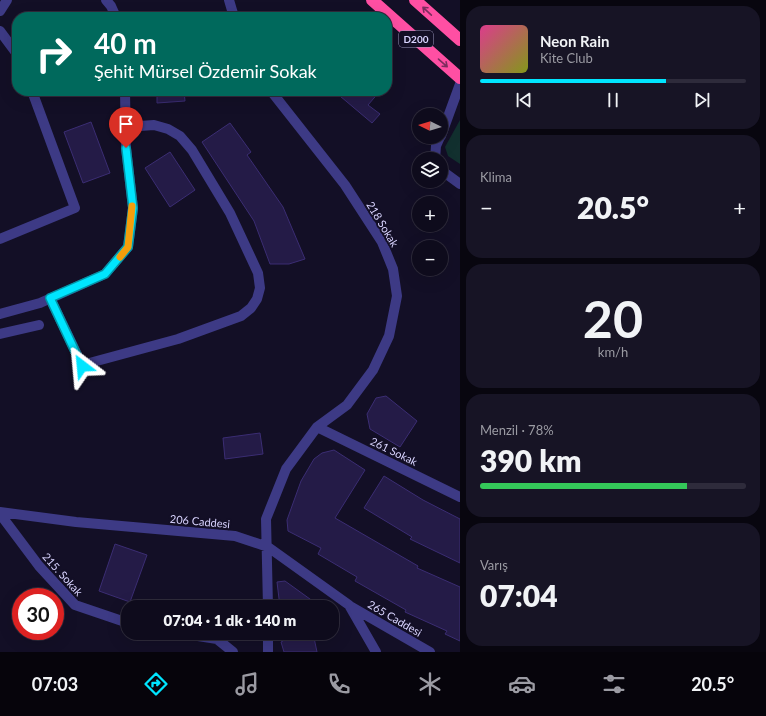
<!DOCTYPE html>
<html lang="tr">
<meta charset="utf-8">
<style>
:root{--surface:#0e0b1c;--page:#171425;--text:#f1f3f6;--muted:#9b9ba3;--line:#2e2b3b;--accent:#00e5ff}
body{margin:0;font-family:Lato,sans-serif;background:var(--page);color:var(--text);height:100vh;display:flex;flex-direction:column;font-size:15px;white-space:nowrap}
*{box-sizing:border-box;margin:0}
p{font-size:13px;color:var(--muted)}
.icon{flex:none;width:22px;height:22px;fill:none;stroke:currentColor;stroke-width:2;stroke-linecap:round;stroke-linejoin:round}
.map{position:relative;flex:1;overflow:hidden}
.sheet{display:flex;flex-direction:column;gap:6px;padding:6px;background:#08060f;width:306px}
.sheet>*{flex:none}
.hud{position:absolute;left:12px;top:12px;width:380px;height:84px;border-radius:16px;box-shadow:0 4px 16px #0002,0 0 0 1px var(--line);background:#00695c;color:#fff;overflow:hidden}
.needle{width:26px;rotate:275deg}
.buttons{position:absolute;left:412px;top:108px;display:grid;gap:8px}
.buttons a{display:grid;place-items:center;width:36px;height:36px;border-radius:50%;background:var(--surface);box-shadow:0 4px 16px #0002,0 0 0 1px var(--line);font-size:20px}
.speed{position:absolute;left:12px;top:588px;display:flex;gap:8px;font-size:20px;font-weight:700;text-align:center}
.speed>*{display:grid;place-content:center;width:52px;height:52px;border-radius:50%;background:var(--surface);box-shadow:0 4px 16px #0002,0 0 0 1px var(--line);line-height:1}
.speed .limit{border:6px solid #d22;background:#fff;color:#111}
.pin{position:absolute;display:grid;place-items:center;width:34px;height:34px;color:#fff;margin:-41px -17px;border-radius:50% 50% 50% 0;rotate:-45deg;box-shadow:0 0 4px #0007}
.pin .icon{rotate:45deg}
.me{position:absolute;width:44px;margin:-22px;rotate:331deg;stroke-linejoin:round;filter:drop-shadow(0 0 3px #0008)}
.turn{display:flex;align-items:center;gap:14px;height:84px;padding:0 16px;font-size:18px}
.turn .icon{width:52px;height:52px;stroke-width:2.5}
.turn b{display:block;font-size:28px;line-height:34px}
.big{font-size:30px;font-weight:800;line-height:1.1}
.sheet .widget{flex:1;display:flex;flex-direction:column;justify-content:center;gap:6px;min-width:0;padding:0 14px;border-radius:16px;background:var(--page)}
.sheet .dial{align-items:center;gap:0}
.dial b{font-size:52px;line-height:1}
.song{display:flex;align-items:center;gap:12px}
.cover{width:48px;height:48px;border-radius:6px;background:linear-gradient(135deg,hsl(330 70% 55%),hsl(70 70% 35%))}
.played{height:4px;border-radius:2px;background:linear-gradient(90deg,var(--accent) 70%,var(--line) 70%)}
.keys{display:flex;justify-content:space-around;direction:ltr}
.heat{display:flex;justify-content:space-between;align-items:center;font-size:22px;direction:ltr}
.charge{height:6px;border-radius:3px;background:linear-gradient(90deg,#34c759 78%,var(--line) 0)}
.trip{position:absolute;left:121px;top:600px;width:218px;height:40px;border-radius:16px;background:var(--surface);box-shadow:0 4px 16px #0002,0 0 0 1px var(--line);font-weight:800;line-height:40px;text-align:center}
.menu{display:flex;height:64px;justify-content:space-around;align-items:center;background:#06040b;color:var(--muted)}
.menu .icon{width:28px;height:28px}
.menu .active{color:var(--accent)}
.menu b{font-size:18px;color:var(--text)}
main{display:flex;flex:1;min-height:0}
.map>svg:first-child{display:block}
.green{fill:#12302f}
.building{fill:#241b47;stroke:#3b2d73}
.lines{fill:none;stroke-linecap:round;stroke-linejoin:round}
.minor{stroke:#3d3a85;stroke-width:10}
.highway{stroke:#ff4fa3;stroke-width:12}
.oneway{stroke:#7d2c5e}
.route-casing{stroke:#0095a6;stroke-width:10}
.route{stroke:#00e5ff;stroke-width:7}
.slow{stroke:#f59e0b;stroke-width:7}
.labels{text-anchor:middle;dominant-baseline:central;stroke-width:4;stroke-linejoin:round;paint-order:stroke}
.shield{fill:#130f26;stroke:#9e99be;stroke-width:1}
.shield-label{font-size:10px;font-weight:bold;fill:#d9d4ff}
.street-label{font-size:11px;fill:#d9d4ff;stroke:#130f26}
</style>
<main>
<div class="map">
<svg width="460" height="652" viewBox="0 0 460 652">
<rect width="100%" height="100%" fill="#130f26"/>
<path class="green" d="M 460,120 L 460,164 L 448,156 L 445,147 Z"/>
<path class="building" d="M 157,91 L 184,91 L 185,101 L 157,103 Z
M 334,91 L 380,91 L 368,105 L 380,114 L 372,123 Z
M 91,122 L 110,173 L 83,183 L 64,132 Z
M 230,123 L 251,152 L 247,155 L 283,207 L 305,259 L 289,264 L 270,264 L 254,221 L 202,142 Z
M 170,152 L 195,190 L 170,207 L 145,168 Z
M 386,396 L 417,421 L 400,447 L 370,429 L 367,414 L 376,398 Z
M 260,433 L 263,454 L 225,459 L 223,438 Z
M 334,450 L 365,470 L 335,518 L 418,566 L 417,568 L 460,587 L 460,641 L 445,634 L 447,631 L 405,612 L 406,610 L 355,581 L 357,577 L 318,554 L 321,548 L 288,531 L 287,520 L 301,481 L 314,459 L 322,453 Z
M 384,476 L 423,500 L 460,519 L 460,563 L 410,539 L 412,537 L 364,508 Z
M 115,544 L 147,555 L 130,602 L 99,591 Z
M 285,581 L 321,607 L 280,607 L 277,582 Z
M 282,633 L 313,633 L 317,652 L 284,652 L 281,642 L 283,641 Z"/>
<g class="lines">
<path class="minor" d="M 106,0 L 111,6 L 116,17
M 229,0 L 234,17
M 0,11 L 7,0
M 0,31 L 17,54
M 441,136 L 460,84
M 435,159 L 436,146 L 440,137
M 441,170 L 460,184
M 0,239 L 75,208 L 32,91
M 50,298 L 82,365 L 178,339 L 241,316 L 251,308 L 257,299 L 260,288 L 258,273 L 230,213 L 192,150 L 180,136 L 168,129 L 154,125 L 126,127
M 0,314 L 40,303 L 105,274 L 128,247 L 133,208 L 126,148 L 125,91
M 0,334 L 39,325
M 317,427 L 460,497
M 0,512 L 76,522 L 235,536 L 268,547 L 349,605 L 376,652
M 0,514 L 39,566 L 75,605 L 128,623
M 350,606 L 430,652
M 268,607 L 266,519 L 286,469 L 317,427 L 347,405 L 373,370 L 389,336 L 397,296 L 393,269 L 382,242 L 345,185 L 271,91
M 179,633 L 217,639 L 233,652
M 268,633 L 268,652"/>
<path class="highway" d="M 372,0 L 460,78
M 415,0 L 460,40"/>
</g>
<defs><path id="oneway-shaft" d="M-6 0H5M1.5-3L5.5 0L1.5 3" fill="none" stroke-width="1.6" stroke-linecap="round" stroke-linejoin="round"/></defs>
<g class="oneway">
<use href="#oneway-shaft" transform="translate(427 11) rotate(-137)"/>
<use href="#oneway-shaft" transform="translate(443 63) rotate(41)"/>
</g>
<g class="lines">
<defs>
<path id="route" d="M 82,366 L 50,298 L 105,274 L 128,247 L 133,208 L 126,148"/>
</defs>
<use href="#route" class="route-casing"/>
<use href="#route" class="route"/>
<path class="slow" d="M 120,257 L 128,247 L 132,206"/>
</g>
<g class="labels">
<rect class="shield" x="399" y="31" width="34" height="16" rx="3"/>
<g class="shield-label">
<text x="416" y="39">D200</text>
</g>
<g class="street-label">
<text transform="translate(383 224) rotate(59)">218 Sokak</text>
<text transform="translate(394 451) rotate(26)">261 Sokak</text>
<text transform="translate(200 521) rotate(5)">206 Caddesi</text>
<text transform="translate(63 574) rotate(48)">215. Sokak</text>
<text transform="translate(395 618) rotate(30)">265 Caddesi</text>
</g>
</g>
</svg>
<div class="buttons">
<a><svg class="needle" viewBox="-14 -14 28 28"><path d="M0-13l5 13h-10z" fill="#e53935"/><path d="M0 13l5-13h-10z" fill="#9b9ba3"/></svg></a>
<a><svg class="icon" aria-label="layers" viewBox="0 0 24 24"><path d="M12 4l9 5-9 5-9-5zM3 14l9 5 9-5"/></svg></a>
<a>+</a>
<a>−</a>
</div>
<div class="speed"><div class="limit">30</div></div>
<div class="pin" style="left:126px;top:148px;background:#d93025"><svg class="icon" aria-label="arrive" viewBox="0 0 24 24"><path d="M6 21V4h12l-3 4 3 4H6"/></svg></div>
<svg class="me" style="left:82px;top:366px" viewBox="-20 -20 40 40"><path d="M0-17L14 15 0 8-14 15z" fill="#00e5ff" stroke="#fff" stroke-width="4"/></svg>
<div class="trip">07:04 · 1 dk · 140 m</div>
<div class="hud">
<div class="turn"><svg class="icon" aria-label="right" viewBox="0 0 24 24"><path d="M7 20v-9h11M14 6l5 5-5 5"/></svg><div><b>40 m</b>Şehit Mürsel Özdemir Sokak</div></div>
</div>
</div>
<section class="sheet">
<div class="widget">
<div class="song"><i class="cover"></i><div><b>Neon Rain</b><p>Kite Club</p></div></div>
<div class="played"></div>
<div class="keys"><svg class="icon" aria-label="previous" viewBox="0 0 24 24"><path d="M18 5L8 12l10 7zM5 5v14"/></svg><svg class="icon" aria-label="pause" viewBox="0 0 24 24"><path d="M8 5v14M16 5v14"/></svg><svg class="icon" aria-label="next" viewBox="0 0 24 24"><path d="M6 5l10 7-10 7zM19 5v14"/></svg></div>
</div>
<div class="widget"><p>Klima</p>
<div class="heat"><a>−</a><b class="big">20.5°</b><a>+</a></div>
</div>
<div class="widget dial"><b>20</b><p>km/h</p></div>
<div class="widget"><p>Menzil · 78%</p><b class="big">390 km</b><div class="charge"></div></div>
<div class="widget"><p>Varış</p><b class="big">07:04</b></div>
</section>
</main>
<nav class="menu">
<b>07:03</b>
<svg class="icon active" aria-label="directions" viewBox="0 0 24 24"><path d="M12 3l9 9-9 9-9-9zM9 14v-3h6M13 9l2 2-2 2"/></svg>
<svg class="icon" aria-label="music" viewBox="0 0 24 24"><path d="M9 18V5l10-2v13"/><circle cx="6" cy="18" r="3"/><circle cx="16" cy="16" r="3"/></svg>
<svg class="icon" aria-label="phone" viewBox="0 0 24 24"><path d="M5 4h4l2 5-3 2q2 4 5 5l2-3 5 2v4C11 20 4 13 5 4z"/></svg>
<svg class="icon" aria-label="climate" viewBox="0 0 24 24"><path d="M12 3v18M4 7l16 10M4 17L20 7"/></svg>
<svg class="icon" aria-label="car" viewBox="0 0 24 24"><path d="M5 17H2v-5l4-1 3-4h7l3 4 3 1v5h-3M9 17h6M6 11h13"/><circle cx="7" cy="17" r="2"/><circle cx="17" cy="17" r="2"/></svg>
<svg class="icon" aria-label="filters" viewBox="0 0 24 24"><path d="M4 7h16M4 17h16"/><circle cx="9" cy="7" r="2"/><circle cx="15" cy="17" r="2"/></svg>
<b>20.5°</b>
</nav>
